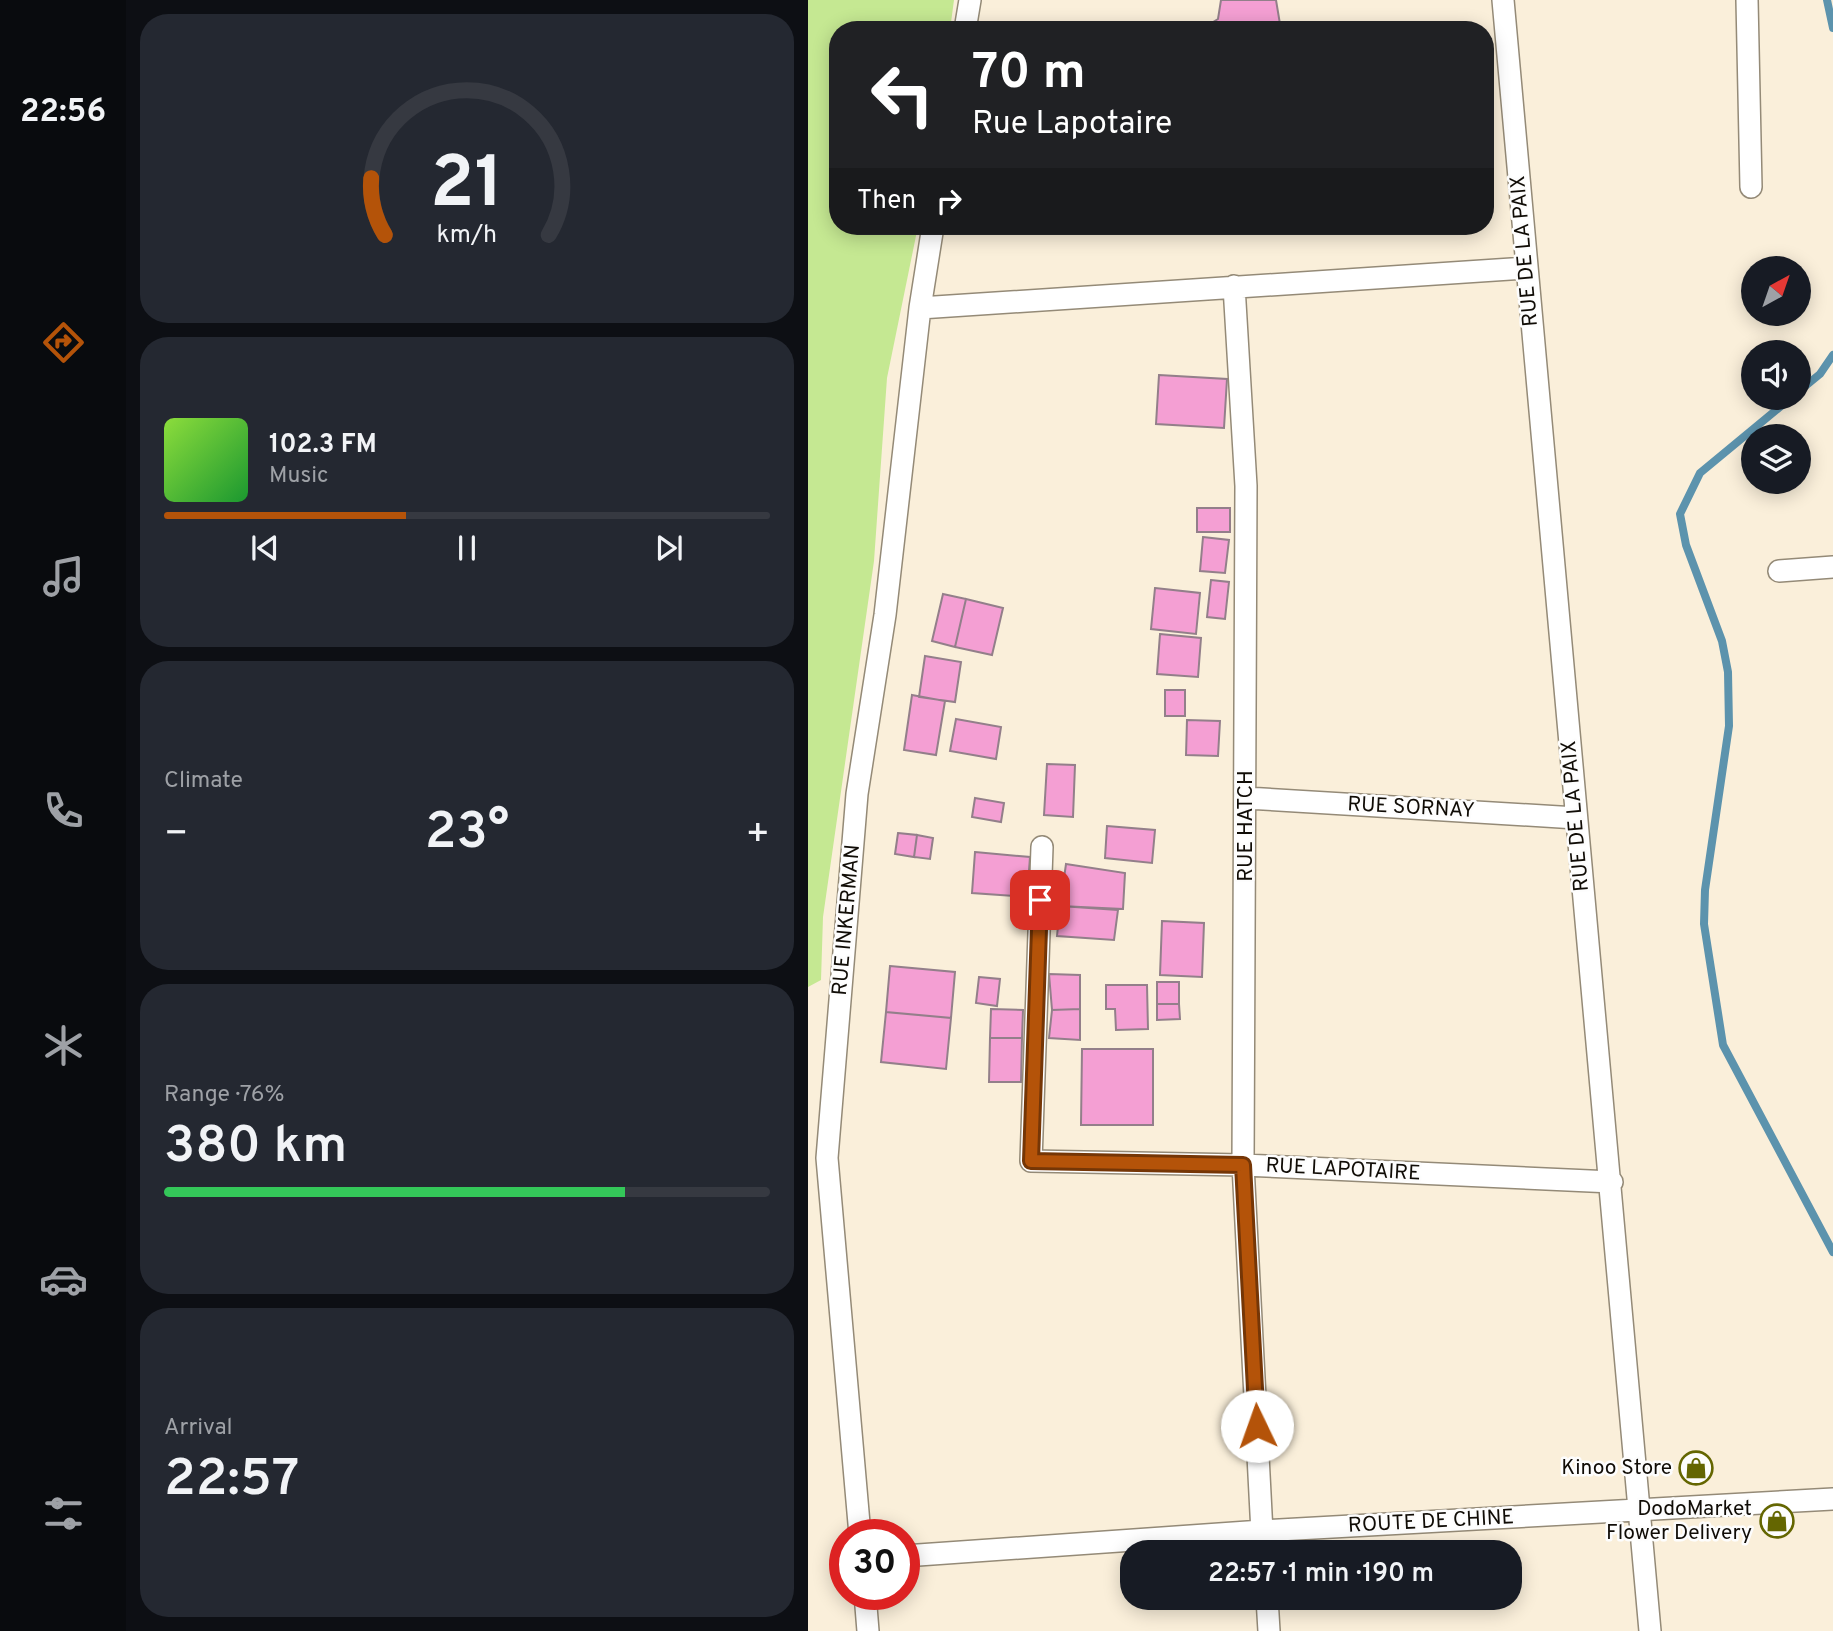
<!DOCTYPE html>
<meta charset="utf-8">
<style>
:root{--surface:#171b24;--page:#242831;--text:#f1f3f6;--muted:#9ea1a6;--line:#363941;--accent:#b45309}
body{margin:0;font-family:Overpass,sans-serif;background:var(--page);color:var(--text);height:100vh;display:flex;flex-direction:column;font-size:26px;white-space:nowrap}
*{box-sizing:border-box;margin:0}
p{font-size:23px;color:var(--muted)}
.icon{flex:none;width:38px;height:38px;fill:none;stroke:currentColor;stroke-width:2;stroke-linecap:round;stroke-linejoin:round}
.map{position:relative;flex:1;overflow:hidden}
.panel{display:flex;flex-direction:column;gap:14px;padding:14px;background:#0d0f14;width:682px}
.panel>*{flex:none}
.banner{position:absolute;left:21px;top:21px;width:665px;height:214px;border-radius:28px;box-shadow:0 4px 18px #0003;background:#202124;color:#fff;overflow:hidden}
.needle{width:46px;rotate:40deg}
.buttons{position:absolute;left:933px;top:256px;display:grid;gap:14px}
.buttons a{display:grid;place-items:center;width:70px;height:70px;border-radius:50%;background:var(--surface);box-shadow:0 4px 18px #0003;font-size:35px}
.speed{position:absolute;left:21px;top:1519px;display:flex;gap:14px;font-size:35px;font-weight:700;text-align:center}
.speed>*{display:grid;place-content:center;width:91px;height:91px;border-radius:50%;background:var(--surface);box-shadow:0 4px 18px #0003;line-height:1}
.speed .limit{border:10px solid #d22;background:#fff;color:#111}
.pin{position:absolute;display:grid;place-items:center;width:60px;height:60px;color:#fff;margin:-30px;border-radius:14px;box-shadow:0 4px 10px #0006}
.me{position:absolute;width:77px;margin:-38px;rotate:357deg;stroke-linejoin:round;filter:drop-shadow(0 0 5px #0008)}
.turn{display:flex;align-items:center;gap:24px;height:147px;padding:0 28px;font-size:32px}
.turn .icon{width:91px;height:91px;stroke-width:2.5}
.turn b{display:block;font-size:49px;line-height:60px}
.then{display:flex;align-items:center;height:66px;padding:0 28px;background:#0003;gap:14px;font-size:26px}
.big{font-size:52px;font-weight:600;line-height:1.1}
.panel .widget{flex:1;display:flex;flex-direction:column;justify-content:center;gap:10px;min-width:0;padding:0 24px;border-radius:28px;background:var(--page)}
.panel .dial{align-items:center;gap:0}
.dial svg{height:182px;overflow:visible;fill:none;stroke:var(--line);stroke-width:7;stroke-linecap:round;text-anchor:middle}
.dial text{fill:var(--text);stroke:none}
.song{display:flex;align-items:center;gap:21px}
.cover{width:84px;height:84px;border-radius:10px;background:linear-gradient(135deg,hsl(90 70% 55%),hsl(130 70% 35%))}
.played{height:7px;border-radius:4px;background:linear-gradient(90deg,var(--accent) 40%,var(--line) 40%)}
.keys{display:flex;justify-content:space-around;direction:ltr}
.heat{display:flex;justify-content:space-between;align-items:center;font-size:38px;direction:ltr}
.charge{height:10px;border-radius:5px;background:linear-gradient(90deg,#34c759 76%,var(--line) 0)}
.trip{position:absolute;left:312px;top:1540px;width:402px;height:70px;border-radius:28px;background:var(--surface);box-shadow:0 4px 18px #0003;font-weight:600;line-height:70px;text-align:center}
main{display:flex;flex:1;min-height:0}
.dock{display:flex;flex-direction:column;width:126px;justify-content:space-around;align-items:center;background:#090b0e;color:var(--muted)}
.dock .icon{width:49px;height:49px}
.dock .on{color:var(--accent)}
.dock b{font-size:32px;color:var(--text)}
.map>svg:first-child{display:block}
.green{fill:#c5e892}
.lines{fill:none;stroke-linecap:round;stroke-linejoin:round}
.stream{stroke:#5c93ad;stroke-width:8}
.building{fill:#f49fd3;stroke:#937f8a;stroke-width:2}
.minor-casing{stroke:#948a77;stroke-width:24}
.minor{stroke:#fff;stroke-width:21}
.route-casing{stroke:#753606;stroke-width:18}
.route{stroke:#b45309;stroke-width:12}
.labels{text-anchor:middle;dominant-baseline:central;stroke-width:5;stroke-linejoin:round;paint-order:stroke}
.street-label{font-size:21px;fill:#100c06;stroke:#fdfdfd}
.poi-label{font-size:21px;fill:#100c06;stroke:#fdfdfd;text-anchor:end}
</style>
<main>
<nav class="dock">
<b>22:56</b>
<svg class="icon on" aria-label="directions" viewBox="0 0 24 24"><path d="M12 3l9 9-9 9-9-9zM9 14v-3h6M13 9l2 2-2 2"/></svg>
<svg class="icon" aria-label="music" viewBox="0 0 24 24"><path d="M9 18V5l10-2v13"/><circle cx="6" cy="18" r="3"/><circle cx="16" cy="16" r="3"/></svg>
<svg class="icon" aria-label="phone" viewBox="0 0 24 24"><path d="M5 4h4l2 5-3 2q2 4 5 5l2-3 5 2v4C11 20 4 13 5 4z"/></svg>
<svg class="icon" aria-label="climate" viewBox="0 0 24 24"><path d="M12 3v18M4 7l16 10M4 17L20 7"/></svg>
<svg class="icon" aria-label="car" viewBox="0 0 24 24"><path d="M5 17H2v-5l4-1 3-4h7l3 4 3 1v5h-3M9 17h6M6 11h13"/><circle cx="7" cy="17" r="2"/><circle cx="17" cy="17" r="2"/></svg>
<svg class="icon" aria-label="filters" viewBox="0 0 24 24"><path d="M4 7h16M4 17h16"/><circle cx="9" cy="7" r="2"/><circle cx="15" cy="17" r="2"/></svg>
</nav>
<section class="panel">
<div class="widget dial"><svg viewBox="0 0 100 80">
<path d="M14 69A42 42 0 1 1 86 69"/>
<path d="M14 69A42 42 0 0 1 8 44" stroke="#b45309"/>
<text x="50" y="56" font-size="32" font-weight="700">21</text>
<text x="50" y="72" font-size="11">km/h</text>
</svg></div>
<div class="widget">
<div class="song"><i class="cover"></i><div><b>102.3 FM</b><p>Music</p></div></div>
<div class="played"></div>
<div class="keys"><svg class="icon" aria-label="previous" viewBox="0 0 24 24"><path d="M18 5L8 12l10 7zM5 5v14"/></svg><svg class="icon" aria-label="pause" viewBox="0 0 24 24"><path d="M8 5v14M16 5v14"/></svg><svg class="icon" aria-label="next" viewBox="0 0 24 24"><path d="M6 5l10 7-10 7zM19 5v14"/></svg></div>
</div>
<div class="widget"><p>Climate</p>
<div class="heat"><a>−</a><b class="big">23°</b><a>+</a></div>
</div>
<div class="widget"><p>Range · 76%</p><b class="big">380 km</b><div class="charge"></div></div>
<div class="widget"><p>Arrival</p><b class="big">22:57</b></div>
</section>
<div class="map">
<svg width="1025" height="1631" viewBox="0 0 1025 1631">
<rect width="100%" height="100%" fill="#faefda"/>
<path class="green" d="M 0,0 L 146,0 L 142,30 L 30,30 L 30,226 L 110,226 L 79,378 L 66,561 L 15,917 L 13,980 L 0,987 Z"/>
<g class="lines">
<path class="stream" d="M 1019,0 L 1025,28
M 990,392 L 1012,374 L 1025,355
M 984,397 L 892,473 L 872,514 L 878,545 L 914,641 L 920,672 L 921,726 L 897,890 L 896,924 L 915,1045 L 1025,1252"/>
</g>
<path class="building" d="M 413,0 L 468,0 L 473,30 L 392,30 L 410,19 Z
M 351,375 L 419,379 L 416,428 L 348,424 Z
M 389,508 L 422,508 L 422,532 L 389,532 Z
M 395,537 L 421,540 L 417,573 L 392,571 Z
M 403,580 L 421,582 L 417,619 L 399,617 Z
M 347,588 L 392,593 L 388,634 L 343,629 Z
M 135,594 L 158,599 L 147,647 L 124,641 Z
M 158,599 L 195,608 L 184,655 L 147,647 Z
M 352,634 L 393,638 L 390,677 L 349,674 Z
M 117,656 L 153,662 L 147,702 L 111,697 Z
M 357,690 L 377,690 L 377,716 L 357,716 Z
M 104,695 L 137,701 L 128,755 L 96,750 Z
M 148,719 L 193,727 L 188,759 L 142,751 Z
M 379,720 L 412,721 L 410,756 L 378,755 Z
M 239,764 L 267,765 L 265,817 L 236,815 Z
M 167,798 L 196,803 L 193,822 L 164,817 Z
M 299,826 L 347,830 L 344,863 L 297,858 Z
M 90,833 L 109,835 L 106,857 L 87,854 Z
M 109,835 L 125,838 L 122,859 L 106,857 Z
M 167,852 L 222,857 L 219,897 L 164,893 Z
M 258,864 L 317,873 L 315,909 L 252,906 Z
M 252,906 L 310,910 L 306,940 L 249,936 Z
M 354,921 L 396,923 L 394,977 L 352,975 Z
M 82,966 L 147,972 L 143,1018 L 78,1012 Z
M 241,974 L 272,975 L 272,1009 L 244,1010 Z
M 171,977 L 192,979 L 189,1006 L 168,1003 Z
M 349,982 L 371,982 L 371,1004 L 349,1004 Z
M 298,985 L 339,985 L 340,1029 L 308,1030 L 307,1009 L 298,1009 Z
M 349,1004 L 371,1004 L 372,1019 L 349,1020 Z
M 183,1009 L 215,1010 L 214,1038 L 182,1038 Z
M 272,1009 L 272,1040 L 241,1038 L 244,1010 Z
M 78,1012 L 143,1018 L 138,1069 L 73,1062 Z
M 182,1038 L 214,1038 L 213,1082 L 181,1082 Z
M 274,1049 L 345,1049 L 345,1125 L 273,1125 Z"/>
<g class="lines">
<defs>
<path id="minor" d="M 695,0 L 842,1631
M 939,0 L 943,187
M 157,30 L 162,0
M 426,286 L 438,486 L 435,1165 L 455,1552
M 112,308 L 719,268
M 971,571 L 1025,567
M 438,798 L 768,818
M 234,847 L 223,1161 L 435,1165 L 804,1182
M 52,1535 L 19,1158 L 49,794 L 77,615 L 112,308 L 125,226
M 96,1556 L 454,1531 L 1025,1499
M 57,1594 L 60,1631
M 459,1598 L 461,1631"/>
</defs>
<use href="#minor" class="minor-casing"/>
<use href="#minor" class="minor"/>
</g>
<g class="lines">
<defs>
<path id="route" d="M 232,900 L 223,1161 L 435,1165 L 449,1426"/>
</defs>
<use href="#route" class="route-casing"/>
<use href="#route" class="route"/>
</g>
<defs>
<symbol id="shop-ring" viewBox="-11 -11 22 22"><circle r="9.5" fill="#fdfdfd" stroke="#646601" stroke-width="1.5"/><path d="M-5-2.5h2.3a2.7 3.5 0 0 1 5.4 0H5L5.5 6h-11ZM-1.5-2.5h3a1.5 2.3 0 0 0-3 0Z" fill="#646601"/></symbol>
</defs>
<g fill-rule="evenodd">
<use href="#shop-ring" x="869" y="1449" width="38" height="38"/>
<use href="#shop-ring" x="950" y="1502" width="38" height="38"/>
</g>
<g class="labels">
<g class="street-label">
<text transform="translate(717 251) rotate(-95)">RUE DE LA PAIX</text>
<text transform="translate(603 808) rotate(3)">RUE SORNAY</text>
<text transform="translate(768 816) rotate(-95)">RUE DE LA PAIX</text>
<text transform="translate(438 826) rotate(-90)">RUE HATCH</text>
<text transform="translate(39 920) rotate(-85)">RUE INKERMAN</text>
<text transform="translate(535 1170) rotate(3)">RUE LAPOTAIRE</text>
<text transform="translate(623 1522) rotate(-3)">ROUTE DE CHINE</text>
</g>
<g class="poi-label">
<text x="864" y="1468">Kinoo Store</text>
<text x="944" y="1509">DodoMarket<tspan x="944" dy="24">Flower Delivery</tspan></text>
</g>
</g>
</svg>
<div class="buttons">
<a><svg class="needle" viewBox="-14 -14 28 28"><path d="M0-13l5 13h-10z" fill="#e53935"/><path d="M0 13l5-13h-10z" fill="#9ea1a6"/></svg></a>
<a><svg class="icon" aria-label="sound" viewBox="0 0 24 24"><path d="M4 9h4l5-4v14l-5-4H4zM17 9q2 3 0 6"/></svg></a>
<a><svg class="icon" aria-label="layers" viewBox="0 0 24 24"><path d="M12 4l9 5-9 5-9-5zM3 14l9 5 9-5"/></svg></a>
</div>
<div class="speed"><div class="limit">30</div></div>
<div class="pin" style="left:232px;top:900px;background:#d93025"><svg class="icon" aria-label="arrive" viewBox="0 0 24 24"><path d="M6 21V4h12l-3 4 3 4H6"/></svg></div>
<svg class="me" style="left:449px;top:1426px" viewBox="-20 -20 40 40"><circle r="19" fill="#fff"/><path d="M0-13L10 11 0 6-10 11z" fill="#b45309"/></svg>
<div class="trip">22:57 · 1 min · 190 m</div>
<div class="banner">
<div class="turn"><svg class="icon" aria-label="left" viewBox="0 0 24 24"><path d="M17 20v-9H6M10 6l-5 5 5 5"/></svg><div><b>70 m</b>Rue Lapotaire</div></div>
<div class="then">Then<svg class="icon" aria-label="right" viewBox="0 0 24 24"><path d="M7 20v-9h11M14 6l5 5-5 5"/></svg></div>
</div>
</div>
</main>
